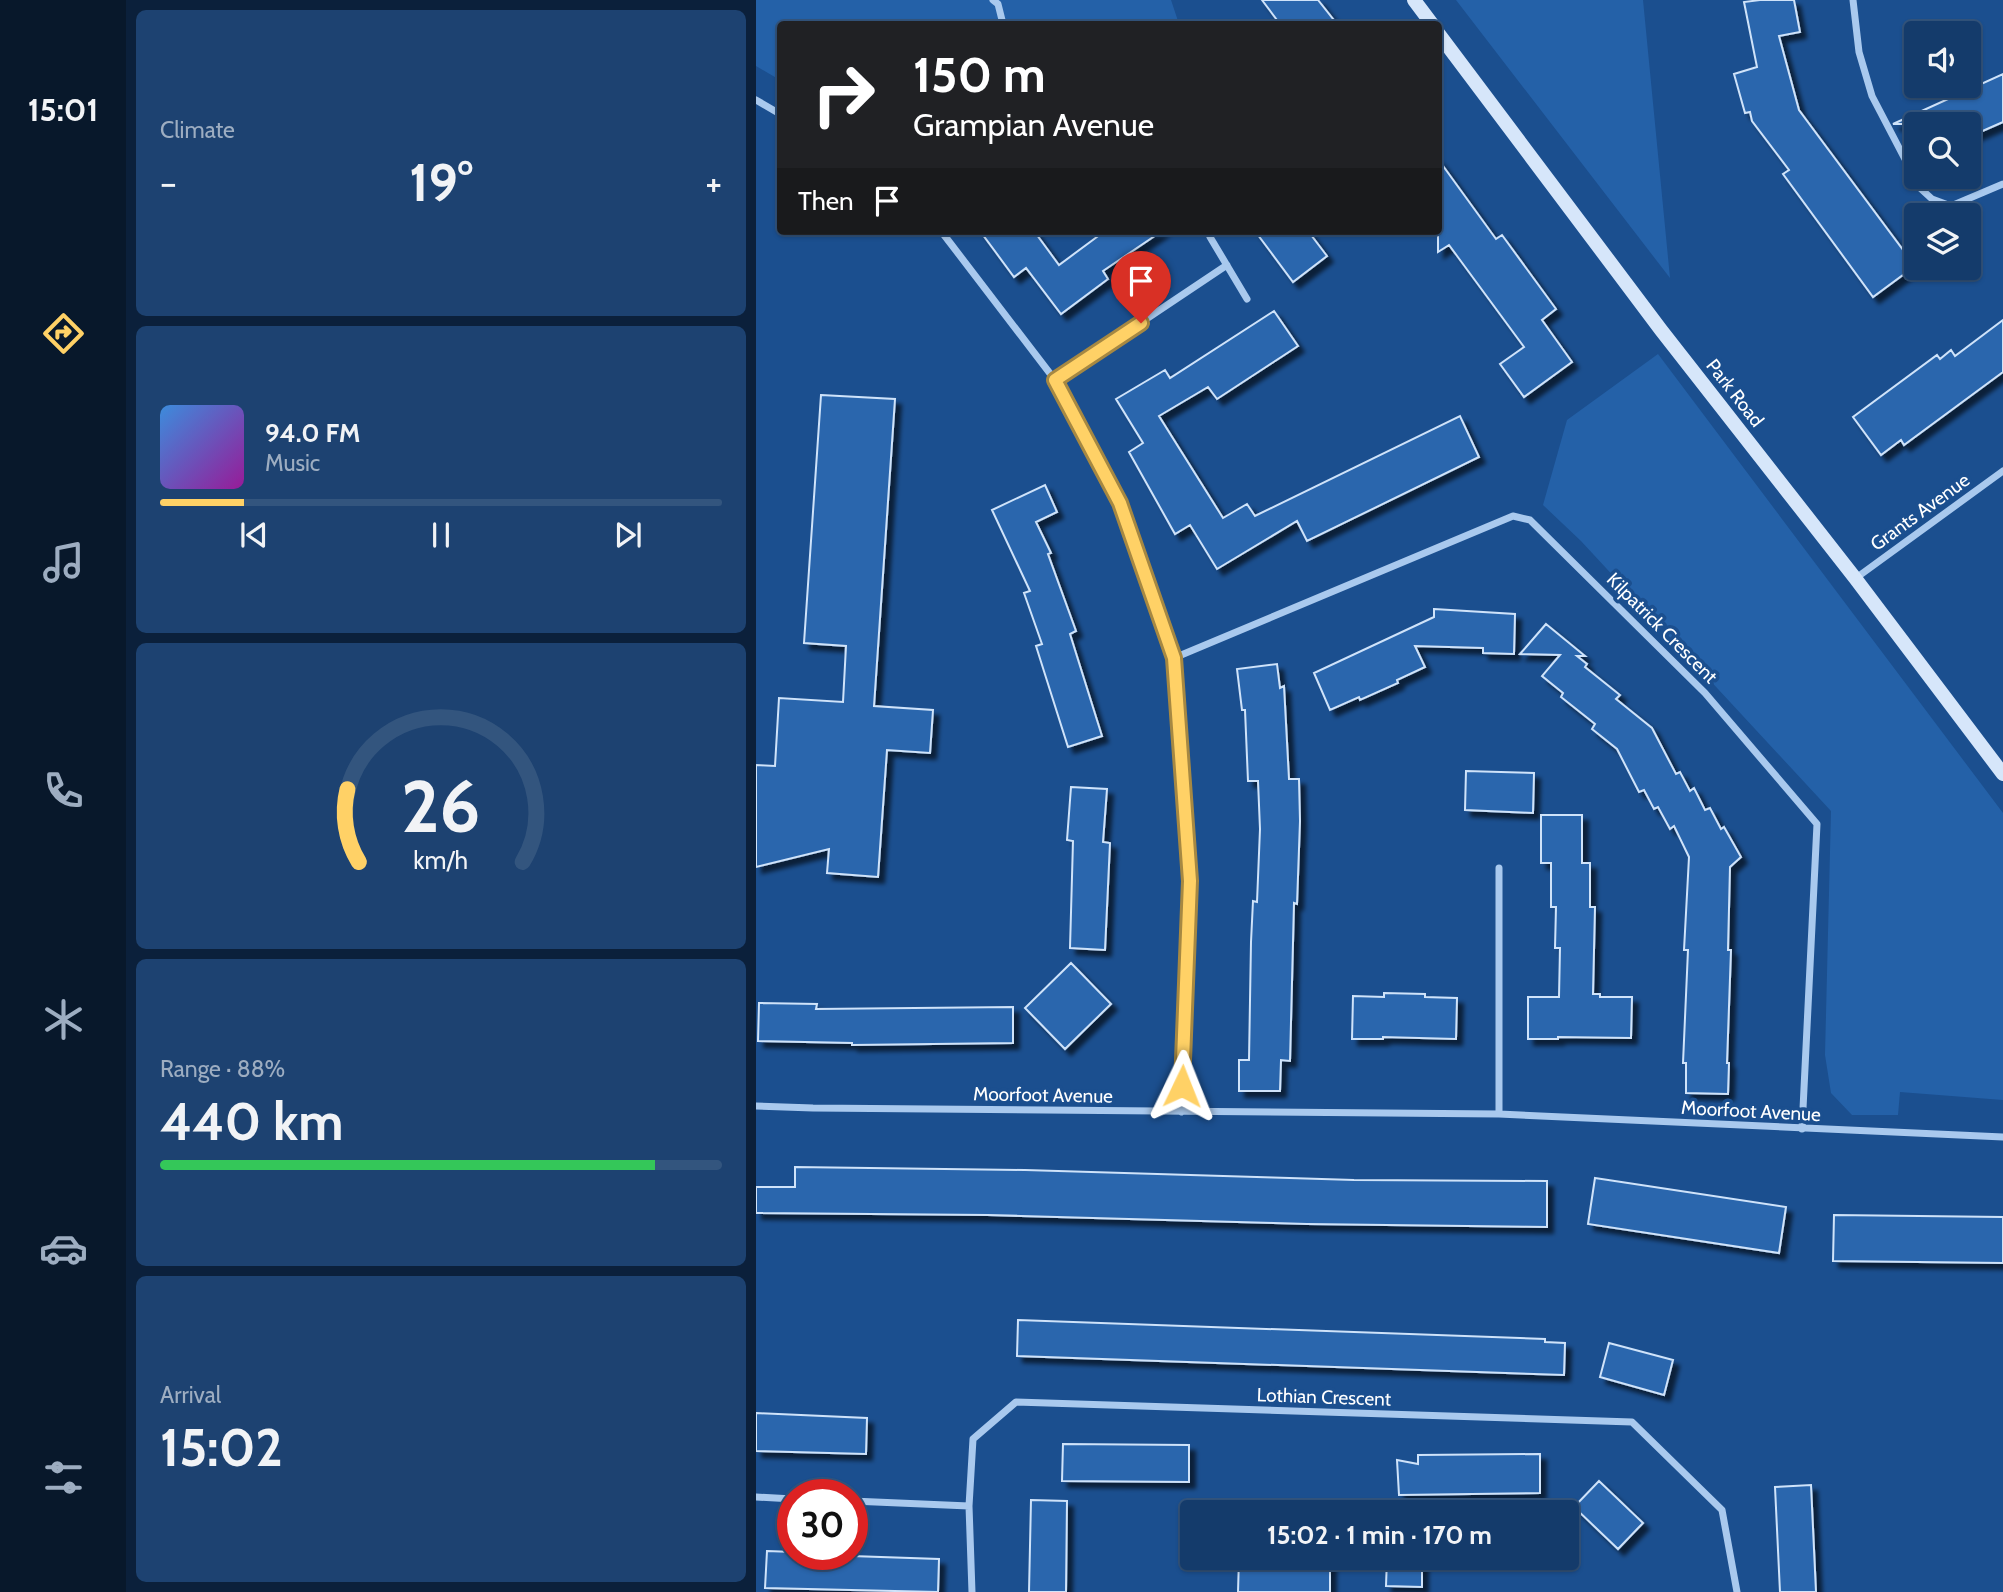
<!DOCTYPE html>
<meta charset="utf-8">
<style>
:root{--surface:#143b6b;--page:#1d4271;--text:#f1f3f6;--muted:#9dadc1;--line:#33557e;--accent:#ffd166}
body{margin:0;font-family:Cabin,sans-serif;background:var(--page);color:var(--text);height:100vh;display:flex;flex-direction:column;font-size:26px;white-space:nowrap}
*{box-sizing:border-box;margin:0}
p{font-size:23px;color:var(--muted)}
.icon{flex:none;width:38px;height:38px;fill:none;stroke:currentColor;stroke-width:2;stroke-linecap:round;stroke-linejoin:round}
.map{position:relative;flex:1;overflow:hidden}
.panel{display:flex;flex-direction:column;gap:10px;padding:10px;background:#0b203b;width:630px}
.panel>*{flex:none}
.top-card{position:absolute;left:21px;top:21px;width:665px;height:214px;border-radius:7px;box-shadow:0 2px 5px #0004,0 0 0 2px var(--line);background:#202124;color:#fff;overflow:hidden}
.fabs{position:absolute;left:1148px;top:21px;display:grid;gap:14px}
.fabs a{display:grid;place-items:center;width:77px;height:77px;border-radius:7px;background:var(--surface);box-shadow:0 2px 5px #0004,0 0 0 2px var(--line);font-size:35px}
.speed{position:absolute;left:21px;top:1479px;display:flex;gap:14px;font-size:35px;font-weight:700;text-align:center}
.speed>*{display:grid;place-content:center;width:91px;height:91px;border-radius:50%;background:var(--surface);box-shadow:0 2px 5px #0004,0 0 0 2px var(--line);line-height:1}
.speed .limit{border:10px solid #d22;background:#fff;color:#111}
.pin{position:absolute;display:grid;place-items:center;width:60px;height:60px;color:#fff;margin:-72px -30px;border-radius:50% 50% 50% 0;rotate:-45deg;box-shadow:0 0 7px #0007}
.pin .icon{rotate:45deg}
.me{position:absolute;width:77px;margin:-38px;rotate:2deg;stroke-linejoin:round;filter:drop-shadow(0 0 5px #0008)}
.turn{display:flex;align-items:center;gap:24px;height:147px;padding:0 21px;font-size:32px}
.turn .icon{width:91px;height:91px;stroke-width:2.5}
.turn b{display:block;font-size:49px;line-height:60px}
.then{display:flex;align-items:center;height:66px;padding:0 21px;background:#0003;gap:14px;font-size:26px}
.big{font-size:52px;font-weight:700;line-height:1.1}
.panel .card{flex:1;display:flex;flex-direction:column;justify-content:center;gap:10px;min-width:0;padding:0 24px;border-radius:10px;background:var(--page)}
.panel .dial{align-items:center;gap:0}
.dial svg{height:182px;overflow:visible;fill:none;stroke:var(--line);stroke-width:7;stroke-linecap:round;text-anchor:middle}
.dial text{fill:var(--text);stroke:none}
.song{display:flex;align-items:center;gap:21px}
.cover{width:84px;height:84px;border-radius:10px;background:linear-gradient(135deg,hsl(210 70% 55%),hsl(300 70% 35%))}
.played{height:7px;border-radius:4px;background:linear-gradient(90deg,var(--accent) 15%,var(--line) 15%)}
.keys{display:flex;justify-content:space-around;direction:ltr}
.heat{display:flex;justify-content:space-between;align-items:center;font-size:38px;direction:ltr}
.charge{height:10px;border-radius:5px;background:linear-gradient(90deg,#34c759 88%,var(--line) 0)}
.trip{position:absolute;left:424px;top:1500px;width:399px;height:70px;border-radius:7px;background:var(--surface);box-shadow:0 2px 5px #0004,0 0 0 2px var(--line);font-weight:700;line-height:70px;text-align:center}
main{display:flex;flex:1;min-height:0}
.dock{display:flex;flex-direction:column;width:126px;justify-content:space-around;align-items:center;background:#08182b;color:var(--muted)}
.dock .icon{width:49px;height:49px}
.dock .current{color:var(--accent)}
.dock b{font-size:32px;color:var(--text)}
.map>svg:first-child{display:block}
.green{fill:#2461a8}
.building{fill:#2a66ad;stroke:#cfe3fa;stroke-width:2;filter:url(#shadow)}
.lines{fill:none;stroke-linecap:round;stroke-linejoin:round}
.street{stroke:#a9c9ee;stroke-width:7}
.secondary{stroke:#d6e6fa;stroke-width:14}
.route-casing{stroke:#a68842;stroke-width:18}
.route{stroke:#ffd166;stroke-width:12}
.labels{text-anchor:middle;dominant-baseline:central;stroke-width:7;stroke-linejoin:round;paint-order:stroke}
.street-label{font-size:19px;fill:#fff;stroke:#1b4f8f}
</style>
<main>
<nav class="dock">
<b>15:01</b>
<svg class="icon current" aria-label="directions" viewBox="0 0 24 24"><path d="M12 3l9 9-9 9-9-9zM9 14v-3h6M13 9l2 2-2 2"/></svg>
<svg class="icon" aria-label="music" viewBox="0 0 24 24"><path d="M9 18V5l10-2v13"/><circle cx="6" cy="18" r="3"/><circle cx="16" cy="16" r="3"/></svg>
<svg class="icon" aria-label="phone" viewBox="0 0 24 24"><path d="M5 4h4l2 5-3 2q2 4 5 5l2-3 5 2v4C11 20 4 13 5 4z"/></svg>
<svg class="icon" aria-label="climate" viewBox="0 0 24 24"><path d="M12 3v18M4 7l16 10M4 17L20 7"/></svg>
<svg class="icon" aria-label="car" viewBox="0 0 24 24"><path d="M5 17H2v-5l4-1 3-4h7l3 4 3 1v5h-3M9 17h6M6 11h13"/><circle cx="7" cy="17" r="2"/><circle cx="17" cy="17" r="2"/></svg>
<svg class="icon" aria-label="filters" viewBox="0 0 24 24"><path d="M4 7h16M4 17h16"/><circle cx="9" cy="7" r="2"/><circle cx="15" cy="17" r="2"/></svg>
</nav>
<section class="panel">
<div class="card"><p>Climate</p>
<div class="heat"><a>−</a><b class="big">19°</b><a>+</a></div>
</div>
<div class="card">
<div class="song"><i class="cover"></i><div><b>94.0 FM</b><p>Music</p></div></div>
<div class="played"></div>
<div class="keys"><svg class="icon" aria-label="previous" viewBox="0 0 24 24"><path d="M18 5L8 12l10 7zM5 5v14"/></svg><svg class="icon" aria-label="pause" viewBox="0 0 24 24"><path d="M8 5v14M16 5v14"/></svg><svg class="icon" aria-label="next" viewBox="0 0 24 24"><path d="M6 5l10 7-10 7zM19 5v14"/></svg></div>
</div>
<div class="card dial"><svg viewBox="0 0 100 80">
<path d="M14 69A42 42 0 1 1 86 69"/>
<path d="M14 69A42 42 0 0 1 9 37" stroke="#ffd166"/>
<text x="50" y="56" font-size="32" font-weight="700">26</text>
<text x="50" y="72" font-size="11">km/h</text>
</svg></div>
<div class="card"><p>Range · 88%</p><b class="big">440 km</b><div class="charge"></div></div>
<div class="card"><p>Arrival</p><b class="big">15:02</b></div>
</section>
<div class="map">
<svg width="1247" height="1592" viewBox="0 0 1247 1592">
<defs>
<filter id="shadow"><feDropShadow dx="6" dy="6" stdDeviation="2" flood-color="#0009"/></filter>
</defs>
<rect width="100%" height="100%" fill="#1b4f8f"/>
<path class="green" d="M 0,0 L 415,0 L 423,24 L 24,24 L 24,80 L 0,66 Z
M 700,0 L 887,0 L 914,278 Z
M 902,354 L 1247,813 L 1247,1100 L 1144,1092 L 1142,1115 L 1096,1115 L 1075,1093 L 1069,1055 L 1075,811 L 825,541 L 787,505 L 811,420 Z"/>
<path class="building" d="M 506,0 L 562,0 L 581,24 L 524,24 Z
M 1004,0 L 1038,0 L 1044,32 L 1023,36 L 1043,110 L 1159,266 L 1117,297 L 1027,174 L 1033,170 L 996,121 L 994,112 L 989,113 L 978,74 L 1001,67 L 988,2 Z
M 1247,74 L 1247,122 L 1213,137 L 1213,124 L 1137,124 Z
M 682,159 L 740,239 L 746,235 L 800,309 L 786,320 L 816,362 L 768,397 L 744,364 L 768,347 L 693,245 L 682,252 Z
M 224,231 L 278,231 L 303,265 L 349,231 L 406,231 L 347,271 L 352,279 L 305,314 L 270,268 L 258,277 Z
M 499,231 L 552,231 L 571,256 L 537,282 Z
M 518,311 L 542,346 L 461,399 L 452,387 L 403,416 L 467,518 L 491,504 L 499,516 L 704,416 L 723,457 L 551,541 L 541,521 L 461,569 L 434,525 L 419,534 L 373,452 L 387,443 L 360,399 L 409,370 L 414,378 Z
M 1247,320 L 1247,372 L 1148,445 L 1145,440 L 1125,455 L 1097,417 L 1181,355 L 1184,359 L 1195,350 L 1199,356 Z
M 65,395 L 139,399 L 118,706 L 177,710 L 174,753 L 131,750 L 122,877 L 71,873 L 73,849 L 0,867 L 0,765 L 19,766 L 23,698 L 87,702 L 90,646 L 48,643 Z
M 289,485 L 301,512 L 280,522 L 295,553 L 292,554 L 320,631 L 314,634 L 346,736 L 312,747 L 280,646 L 286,644 L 268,593 L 274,591 L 236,510 Z
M 678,609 L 759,614 L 758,654 L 727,653 L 727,648 L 659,646 L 669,667 L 641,680 L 642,683 L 604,700 L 603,697 L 574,710 L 558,673 L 678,617 Z
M 790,624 L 829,656 L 821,656 L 831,664 L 829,667 L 864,695 L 860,699 L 896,728 L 920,774 L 924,772 L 934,791 L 938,788 L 949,810 L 954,808 L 965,829 L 968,827 L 985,857 L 974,867 L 972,950 L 975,950 L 971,1063 L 973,1063 L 972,1094 L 930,1093 L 930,1063 L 927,1063 L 932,950 L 928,950 L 933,857 L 918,826 L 914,829 L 902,807 L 898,809 L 888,790 L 883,792 L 861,749 L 836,729 L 839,724 L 805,697 L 807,693 L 786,676 L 804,655 L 764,654 Z
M 521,664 L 524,688 L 528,686 L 533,779 L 543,779 L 544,821 L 541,904 L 538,903 L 534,1061 L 525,1060 L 524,1091 L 483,1091 L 483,1060 L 493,1060 L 495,942 L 497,901 L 501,902 L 504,829 L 502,781 L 492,781 L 489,710 L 486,710 L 481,669 Z
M 710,771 L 778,773 L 777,813 L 709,810 Z
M 315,787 L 351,789 L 347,842 L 354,843 L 349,950 L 314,948 L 317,841 L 311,840 Z
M 785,815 L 826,815 L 826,863 L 834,863 L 834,907 L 839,907 L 837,994 L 844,994 L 844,997 L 876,997 L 875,1038 L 802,1037 L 802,1039 L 772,1039 L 772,997 L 803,997 L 804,948 L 799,948 L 800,907 L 795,907 L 795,863 L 785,863 Z
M 315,963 L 355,1004 L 309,1049 L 269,1008 Z
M 628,993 L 669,994 L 669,997 L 701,998 L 700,1039 L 627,1037 L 627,1039 L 596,1039 L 597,996 L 628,997 Z
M 3,1003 L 61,1004 L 60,1009 L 257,1007 L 257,1043 L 96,1045 L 96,1043 L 2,1041 Z
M 39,1167 L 269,1170 L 598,1180 L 791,1181 L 791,1227 L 551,1224 L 232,1215 L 0,1213 L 0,1187 L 39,1187 Z
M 839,1178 L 1030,1207 L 1023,1253 L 832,1224 Z
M 1078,1215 L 1247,1217 L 1247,1263 L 1077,1261 Z
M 262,1320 L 789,1339 L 789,1342 L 809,1343 L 808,1375 L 261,1356 Z
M 853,1343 L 917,1360 L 908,1395 L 844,1377 Z
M 0,1413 L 111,1418 L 110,1454 L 0,1451 Z
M 307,1444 L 433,1445 L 433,1482 L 306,1481 Z
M 784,1454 L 784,1493 L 643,1495 L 641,1460 L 662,1464 L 662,1455 Z
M 843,1481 L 887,1523 L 862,1549 L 818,1507 Z
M 1055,1485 L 1060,1592 L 1024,1592 L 1019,1487 Z
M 275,1500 L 311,1501 L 310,1592 L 273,1592 Z
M 631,1501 L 663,1512 L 631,1512 Z
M 11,1551 L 37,1552 L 37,1554 L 183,1559 L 182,1592 L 9,1588 Z
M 483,1558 L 574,1558 L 574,1592 L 482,1592 Z
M 631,1558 L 666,1558 L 666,1587 L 630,1586 Z"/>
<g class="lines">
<path class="street" d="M 237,0 L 242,4 L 247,24
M 1097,0 L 1103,52 L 1116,96 L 1164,188 L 1176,199 L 1195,206 L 1247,184
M 0,100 L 24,114
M 185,231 L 299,380 L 364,503 L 418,658 L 434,881 L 425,1112
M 454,237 L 491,299
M 299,380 L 471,265
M 1100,578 L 1247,471
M 418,658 L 757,516 L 774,520 L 949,693 L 1061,824 L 1046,1129
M 0,1106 L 57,1108 L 743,1114 L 1247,1137
M 743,1114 L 743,868
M 0,1497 L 37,1499
M 96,1501 L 213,1506
M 216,1592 L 213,1506 L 217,1439 L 260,1402 L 876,1422 L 966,1510 L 981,1592"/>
<path class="secondary" d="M 658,0 L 676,24
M 682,33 L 905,330 L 1099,578 L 1247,774"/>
</g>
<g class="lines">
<defs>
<path id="route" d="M 385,323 L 299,380 L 364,503 L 418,658 L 434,881 L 426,1086"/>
</defs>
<use href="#route" class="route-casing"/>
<use href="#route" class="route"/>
</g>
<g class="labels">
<g class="street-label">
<text transform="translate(979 393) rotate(52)">Park Road</text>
<text transform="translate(1164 512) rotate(-36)">Grants Avenue</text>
<text transform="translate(906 628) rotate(45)">Kilpatrick Crescent</text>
<text transform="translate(287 1095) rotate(1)">Moorfoot Avenue</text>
<text transform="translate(995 1111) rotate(3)">Moorfoot Avenue</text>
<text transform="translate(568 1397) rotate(2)">Lothian Crescent</text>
</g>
</g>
</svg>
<div class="fabs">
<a><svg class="icon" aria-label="sound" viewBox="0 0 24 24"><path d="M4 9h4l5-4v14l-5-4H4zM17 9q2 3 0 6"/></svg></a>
<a><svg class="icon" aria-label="search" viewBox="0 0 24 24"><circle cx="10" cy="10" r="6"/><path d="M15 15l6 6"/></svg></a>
<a><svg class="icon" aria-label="layers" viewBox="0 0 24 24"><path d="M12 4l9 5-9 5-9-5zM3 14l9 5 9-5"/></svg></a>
</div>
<div class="speed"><div class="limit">30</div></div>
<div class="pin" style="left:385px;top:323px;background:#d93025"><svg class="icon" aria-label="arrive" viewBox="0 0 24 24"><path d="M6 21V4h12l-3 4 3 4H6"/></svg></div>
<svg class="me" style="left:426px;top:1086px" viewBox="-20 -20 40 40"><path d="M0-17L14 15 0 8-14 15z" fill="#ffd166" stroke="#fff" stroke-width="4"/></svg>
<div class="trip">15:02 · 1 min · 170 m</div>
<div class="top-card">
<div class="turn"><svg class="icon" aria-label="right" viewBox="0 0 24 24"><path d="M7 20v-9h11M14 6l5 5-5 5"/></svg><div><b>150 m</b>Grampian Avenue</div></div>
<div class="then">Then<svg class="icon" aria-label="arrive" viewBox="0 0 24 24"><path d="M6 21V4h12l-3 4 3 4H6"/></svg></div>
</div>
</div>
</main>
